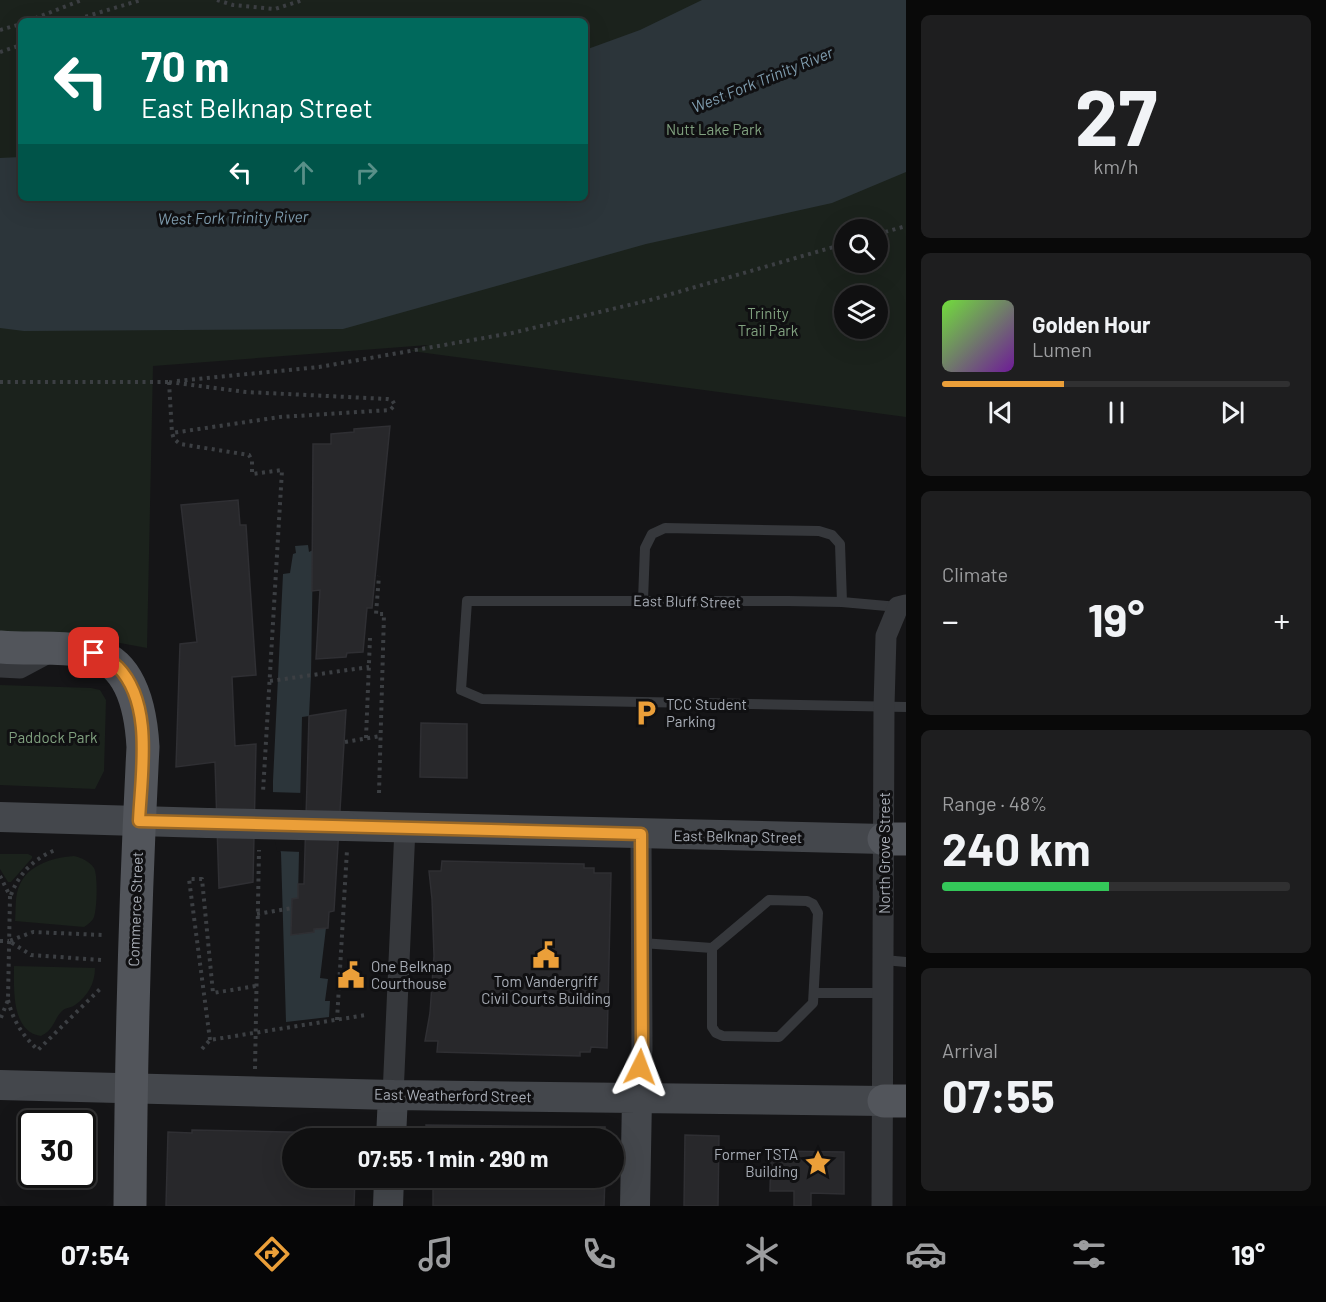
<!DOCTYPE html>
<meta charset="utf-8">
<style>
:root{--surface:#101011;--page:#1e1e1f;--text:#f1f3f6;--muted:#9c9d9f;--line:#303031;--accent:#eb9f39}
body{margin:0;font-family:Barlow,sans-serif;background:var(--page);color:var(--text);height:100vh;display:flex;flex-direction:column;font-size:22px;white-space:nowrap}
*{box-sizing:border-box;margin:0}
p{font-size:20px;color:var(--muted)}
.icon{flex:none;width:33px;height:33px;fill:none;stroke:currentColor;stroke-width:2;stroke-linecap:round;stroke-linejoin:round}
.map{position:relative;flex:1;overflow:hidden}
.side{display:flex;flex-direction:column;gap:15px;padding:15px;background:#090909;width:420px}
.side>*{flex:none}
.guide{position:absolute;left:18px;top:18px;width:570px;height:183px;border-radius:9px;box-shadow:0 6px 24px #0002,0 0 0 2px var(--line);background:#00695c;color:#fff;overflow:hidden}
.fabs{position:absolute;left:834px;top:219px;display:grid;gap:12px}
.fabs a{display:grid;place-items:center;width:54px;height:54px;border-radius:50%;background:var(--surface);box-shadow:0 6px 24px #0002,0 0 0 2px var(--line);font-size:30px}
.speed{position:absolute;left:18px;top:1110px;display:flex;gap:12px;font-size:30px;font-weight:700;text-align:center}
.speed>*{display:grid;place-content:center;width:78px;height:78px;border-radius:50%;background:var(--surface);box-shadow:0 6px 24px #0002,0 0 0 2px var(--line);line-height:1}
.speed .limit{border:3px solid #111;border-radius:9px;background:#fff;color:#111}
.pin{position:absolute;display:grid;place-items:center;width:51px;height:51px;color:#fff;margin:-26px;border-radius:12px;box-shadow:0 3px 9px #0006}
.me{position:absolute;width:66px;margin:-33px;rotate:3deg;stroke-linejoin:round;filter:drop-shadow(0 0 4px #0008)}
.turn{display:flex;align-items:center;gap:21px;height:126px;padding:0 24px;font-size:27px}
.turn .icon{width:78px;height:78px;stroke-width:2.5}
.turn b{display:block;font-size:42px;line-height:51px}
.lanes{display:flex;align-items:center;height:57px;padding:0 24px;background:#0003;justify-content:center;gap:30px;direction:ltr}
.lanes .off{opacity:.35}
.big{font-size:45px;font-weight:700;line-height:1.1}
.side .card{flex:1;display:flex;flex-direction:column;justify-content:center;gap:9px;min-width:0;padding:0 21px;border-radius:9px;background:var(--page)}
.side .dial{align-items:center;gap:0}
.dial b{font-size:78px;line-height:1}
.song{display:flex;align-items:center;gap:18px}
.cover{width:72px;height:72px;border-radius:9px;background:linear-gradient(135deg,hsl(100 70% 55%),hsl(280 70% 35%))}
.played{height:6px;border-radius:3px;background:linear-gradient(90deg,var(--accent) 35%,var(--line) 35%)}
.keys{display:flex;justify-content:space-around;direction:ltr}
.heat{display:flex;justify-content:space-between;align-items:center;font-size:33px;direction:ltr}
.charge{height:9px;border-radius:4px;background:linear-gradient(90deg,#34c759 48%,var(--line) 0)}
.trip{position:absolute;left:282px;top:1128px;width:342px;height:60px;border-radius:30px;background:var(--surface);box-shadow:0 6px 24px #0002,0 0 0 2px var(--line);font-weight:700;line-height:60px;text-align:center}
.tabs{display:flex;height:96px;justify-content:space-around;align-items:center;background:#060607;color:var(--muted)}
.tabs .icon{width:42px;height:42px}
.tabs .active{color:var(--accent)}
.tabs b{font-size:27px;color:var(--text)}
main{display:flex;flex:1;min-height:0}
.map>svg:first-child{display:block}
.green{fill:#1b221c;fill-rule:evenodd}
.water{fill:#2c353a}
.pier{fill:#151517}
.building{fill:#28282b;stroke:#2f2f33;stroke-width:1.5}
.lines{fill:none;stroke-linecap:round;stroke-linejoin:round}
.path{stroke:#3c3f43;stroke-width:4;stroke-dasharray:3 4.5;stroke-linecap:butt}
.lane{stroke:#36383c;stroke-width:10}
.street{stroke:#36383c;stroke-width:21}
.secondary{stroke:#44474c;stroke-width:30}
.primary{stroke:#52555b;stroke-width:33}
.secondary-bridge{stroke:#44474c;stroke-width:30}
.route-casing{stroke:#996725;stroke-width:15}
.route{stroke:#eb9f39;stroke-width:10}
.labels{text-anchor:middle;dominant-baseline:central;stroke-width:6;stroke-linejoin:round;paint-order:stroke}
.park-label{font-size:15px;fill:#80a17f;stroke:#101012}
.street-label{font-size:15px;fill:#a8adb6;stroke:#101012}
.poi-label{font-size:15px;fill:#a8adb6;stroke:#101012;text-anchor:start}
.water-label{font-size:16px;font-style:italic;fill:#809eb0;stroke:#101012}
</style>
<main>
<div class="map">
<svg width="906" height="1206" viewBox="0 0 906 1206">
<rect width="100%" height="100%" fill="#151517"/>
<path class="green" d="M 0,0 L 906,0 L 906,417 L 411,351 L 428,345 L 153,366 L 147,648 L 77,635 L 0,633 ZM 21,21 L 585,21 L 585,198 L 21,198 ZM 844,230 L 878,230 L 878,262 L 844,262 ZM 844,296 L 878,296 L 878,328 L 844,328 Z
M 0,685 L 91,688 L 100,690 L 106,700 L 104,771 L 95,789 L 0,785 Z
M 0,854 L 28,854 L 32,856 L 32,858 L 11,882 L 8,882 L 0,869 Z
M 74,856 C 82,858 89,861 94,868 C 98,875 97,909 94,917 C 92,922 88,924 84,927 L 15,921 C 16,912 15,902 17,893 C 23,866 50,858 74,856 Z
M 14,966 L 95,968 C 95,983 88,996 75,1005 C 71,1008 66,1007 62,1011 C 53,1020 55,1029 41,1036 C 11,1032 14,988 14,966 Z"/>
<path class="water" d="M 702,0 L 906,0 L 906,172 L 832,203 L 646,244 L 343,329 L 24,331 L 0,328 L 0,158 L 21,157 L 21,198 L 585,198 L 585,50 L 640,30 Z
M 308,545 L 309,552 L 313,550 L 311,676 L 309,716 L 302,717 L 298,898 L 292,899 L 291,934 L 314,932 L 314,929 L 326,928 L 320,978 L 328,979 L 325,1001 L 330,1001 L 329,1017 L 286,1022 L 281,853 L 273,819 L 273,781 L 283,574 L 290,573 L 293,554 L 296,553 L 295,546 Z"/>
<path class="pier" d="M 270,792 L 303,793 L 302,852 L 277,851 L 270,819 Z"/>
<path class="building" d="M 390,426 L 372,608 L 367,608 L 363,652 L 347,653 L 346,657 L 316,659 L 320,590 L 312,591 L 313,444 L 331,444 L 331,434 L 354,432 L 354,429 Z
M 238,500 L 240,525 L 246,525 L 256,675 L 232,677 L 235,746 L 256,744 L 253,882 L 219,888 L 215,762 L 176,767 L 180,644 L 197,642 L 181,505 Z
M 346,710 L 334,911 L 329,912 L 328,928 L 314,929 L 314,932 L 291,935 L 292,899 L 298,898 L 298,884 L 304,884 L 309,716 Z
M 421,723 L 467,724 L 467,778 L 420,777 Z
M 442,861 L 584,864 L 584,868 L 594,868 L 594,873 L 611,873 L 607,1048 L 591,1047 L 590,1052 L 580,1052 L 580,1056 L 437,1052 L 438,1041 L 425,1041 L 430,1013 L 434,956 L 432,899 L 429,871 L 441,871 Z
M 426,1125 L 605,1127 L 605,1138 L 426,1138 Z
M 192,1130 L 332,1133 L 331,1137 L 356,1137 L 292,1138 L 292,1178 L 355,1178 L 354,1206 L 166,1206 L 168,1132 L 192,1133 Z
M 685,1135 L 719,1136 L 718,1206 L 684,1206 Z
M 771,1151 L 844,1152 L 844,1194 L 811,1193 L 811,1206 L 794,1206 L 794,1191 L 770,1191 Z
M 433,1178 L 605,1178 L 604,1206 L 433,1206 Z"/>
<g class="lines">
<path class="path" d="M 217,0 L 233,5 L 275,9 L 303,0
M 28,21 L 82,0
M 71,21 L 141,0
M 0,30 L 21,24
M 0,52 L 21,45
M 878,234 L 906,226
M 177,381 L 319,367 L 512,333 L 654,299 L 844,244
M 0,382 L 169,382
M 169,382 L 246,392 L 387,399 L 392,400 L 395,405 L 390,410 L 280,417 L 172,433 L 174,439 L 180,444 L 249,455 L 252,461 L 252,474 L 282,470 L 263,792
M 169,382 L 172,433
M 270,681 L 369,667
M 366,738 L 370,638
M 345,742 L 380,736
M 379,793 L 384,614 L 376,614 L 379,576
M 0,876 L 10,896 L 8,1000 L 0,1020
M 11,895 C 19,873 34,859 55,850
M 257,914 L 292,908
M 0,941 L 9,941
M 101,960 L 31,955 L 9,941 L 33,932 L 102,935
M 8,1000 C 13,1021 23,1036 38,1050 L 101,988
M 337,1020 L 347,850
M 210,1040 L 189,879 L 202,879 L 213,993 L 256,986
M 202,1049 L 210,1040 L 366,1015
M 255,1069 L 259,850"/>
<path class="lane" d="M 643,600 L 645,548 L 652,534 L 665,528 L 819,531 L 832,535 L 840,544 L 842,602
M 898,607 L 842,602 L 788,601 L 467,601 L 461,690 L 482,699 L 906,707
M 642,943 L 712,948 L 769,900 L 807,901 L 813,904 L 818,913 L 813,1003 L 779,1037 L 723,1036 L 716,1033 L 712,1027 L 712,948
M 884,960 L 906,962
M 814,993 L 884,993"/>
<path class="street" d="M 0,667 L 20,668 L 50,652
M 393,1095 L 405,828
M 637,1098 L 642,1050 L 641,834
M 882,1206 L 884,706 L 886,636 L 898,607 L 906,605"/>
<path class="secondary" d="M 0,817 L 208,823
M 345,826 L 884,839
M 0,1085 L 393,1095 L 884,1101
M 391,1138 L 393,1095
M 388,1206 L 389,1178
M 635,1206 L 637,1098"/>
<path class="primary" d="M 0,647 C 30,650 63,645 92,653 C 133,663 141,712 143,747 C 135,900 131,1053 130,1206
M 884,839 L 906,839
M 884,1101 L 906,1101"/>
<path class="secondary-bridge" d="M 208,823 L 345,826"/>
</g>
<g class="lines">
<defs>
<path id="route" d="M 94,653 C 103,657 111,660 118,667 C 154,704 141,774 139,821 L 641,834 L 642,1050 L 640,1067"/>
</defs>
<use href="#route" class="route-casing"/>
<use href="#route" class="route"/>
</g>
<defs>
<symbol id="parking-bare" viewBox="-9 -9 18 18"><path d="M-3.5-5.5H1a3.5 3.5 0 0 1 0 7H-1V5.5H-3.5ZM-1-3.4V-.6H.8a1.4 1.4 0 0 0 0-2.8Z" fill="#eb9f39" stroke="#101012" stroke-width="2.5" paint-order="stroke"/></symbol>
<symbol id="civic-bare" viewBox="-9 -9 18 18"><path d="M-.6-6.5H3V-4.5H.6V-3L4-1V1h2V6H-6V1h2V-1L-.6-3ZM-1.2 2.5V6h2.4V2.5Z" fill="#eb9f39" stroke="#101012" stroke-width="2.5" paint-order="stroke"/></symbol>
<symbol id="sight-bare" viewBox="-9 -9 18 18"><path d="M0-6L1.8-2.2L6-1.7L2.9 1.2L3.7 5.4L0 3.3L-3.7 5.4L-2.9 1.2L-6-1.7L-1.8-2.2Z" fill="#eb9f39" stroke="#101012" stroke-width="2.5" paint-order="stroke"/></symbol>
</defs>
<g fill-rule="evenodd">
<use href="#parking-bare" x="627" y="694" width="38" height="38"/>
<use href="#civic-bare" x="527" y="936" width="38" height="38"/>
<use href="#civic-bare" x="332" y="956" width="38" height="38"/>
<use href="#sight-bare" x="799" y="1144" width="38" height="38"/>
</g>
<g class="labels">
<g class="park-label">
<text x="714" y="129">Nutt Lake Park</text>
<text x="768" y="313">Trinity<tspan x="768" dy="17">Trail Park</tspan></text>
<text x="53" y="737">Paddock Park</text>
</g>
<g class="street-label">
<text transform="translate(687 601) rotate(1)">East Bluff Street</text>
<text transform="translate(738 836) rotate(1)">East Belknap Street</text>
<text transform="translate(884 853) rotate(-90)">North Grove Street</text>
<text transform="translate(135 909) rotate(-88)">Commerce Street</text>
<text transform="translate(453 1095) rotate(1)">East Weatherford Street</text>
</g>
<g class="poi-label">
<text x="666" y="704">TCC Student<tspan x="666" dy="17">Parking</tspan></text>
<text x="371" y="966">One Belknap<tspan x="371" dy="17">Courthouse</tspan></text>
<text x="546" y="981" text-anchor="middle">Tom Vandergriff<tspan x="546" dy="17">Civil Courts Building</tspan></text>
<text x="798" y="1154" text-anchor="end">Former TSTA<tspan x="798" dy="17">Building</tspan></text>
</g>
<g class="water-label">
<text transform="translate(762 79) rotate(-22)">West Fork Trinity River</text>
<text transform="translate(233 217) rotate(-1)">West Fork Trinity River</text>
</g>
</g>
</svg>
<div class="fabs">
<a><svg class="icon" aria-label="search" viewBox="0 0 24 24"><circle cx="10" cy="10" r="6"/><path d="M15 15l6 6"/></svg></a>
<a><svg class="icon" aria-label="layers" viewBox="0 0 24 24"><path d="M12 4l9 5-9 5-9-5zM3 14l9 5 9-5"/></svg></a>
</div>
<div class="speed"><div class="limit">30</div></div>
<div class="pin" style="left:94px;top:653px;background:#d93025"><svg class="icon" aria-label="arrive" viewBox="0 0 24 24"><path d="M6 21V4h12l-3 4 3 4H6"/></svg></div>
<svg class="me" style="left:640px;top:1067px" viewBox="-20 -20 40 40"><path d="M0-17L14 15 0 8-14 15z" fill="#eb9f39" stroke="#fff" stroke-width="4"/></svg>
<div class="trip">07:55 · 1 min · 290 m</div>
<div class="guide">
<div class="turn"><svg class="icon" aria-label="left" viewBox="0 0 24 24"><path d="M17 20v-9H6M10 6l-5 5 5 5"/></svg><div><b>70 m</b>East Belknap Street</div></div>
<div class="lanes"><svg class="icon" aria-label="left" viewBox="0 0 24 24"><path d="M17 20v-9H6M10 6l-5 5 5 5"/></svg><svg class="icon off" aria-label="ahead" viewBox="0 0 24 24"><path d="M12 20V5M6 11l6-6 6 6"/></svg><svg class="icon off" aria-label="right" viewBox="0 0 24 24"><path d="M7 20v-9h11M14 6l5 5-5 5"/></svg></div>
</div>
</div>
<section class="side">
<div class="card dial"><b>27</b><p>km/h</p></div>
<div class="card">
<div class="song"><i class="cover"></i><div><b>Golden Hour</b><p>Lumen</p></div></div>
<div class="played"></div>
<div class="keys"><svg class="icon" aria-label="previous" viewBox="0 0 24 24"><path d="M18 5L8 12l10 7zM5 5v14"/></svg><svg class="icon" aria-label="pause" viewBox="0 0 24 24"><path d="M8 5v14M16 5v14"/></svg><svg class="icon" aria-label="next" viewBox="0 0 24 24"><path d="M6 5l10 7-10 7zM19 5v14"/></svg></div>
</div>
<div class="card"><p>Climate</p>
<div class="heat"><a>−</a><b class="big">19°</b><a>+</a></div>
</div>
<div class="card"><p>Range · 48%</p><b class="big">240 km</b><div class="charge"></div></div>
<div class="card"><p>Arrival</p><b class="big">07:55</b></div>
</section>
</main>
<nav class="tabs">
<b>07:54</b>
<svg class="icon active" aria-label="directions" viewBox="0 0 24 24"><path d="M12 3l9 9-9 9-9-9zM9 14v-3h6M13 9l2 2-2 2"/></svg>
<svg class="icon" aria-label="music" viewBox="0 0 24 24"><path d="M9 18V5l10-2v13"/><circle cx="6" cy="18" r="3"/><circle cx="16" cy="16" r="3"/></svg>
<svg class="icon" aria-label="phone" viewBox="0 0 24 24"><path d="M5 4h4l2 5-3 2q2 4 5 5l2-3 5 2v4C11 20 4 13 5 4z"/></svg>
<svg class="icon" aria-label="climate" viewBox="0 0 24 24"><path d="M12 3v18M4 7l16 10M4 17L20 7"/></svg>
<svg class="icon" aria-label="car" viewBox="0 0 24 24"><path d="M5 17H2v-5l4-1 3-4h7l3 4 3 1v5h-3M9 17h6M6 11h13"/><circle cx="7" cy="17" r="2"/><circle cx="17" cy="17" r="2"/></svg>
<svg class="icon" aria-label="filters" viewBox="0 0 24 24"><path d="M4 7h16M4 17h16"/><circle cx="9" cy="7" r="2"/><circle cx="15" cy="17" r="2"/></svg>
<b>19°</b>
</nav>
